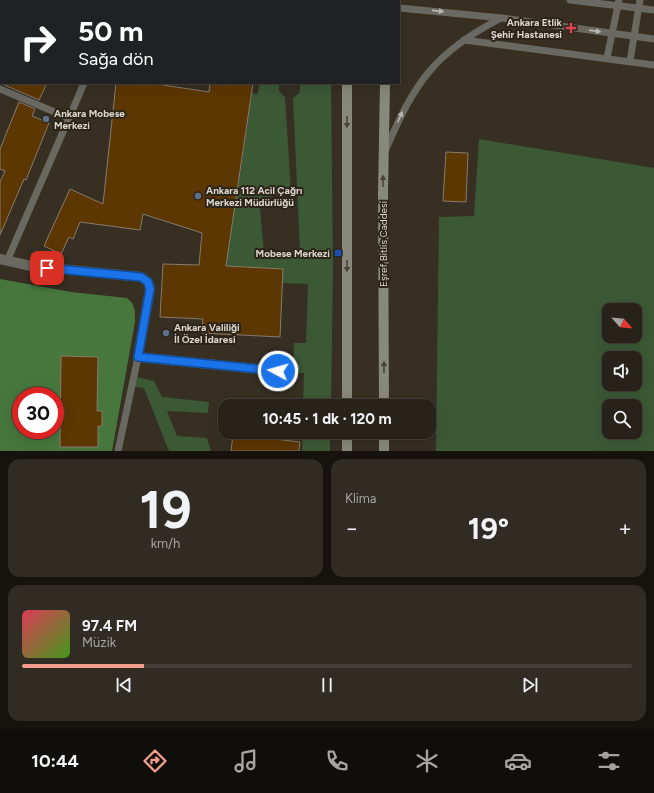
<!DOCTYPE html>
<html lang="tr">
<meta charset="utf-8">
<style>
:root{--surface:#28231a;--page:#302b23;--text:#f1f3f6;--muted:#a5a4a2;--line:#444039;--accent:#f49d8c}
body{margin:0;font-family:Figtree,sans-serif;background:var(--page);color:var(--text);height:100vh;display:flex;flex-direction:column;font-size:15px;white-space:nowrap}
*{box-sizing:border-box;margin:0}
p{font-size:13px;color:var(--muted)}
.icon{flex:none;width:22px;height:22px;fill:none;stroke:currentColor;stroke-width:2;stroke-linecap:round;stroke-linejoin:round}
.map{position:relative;height:451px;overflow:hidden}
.panel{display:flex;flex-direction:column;gap:8px;padding:8px;background:#16130e;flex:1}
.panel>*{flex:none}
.guide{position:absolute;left:0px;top:0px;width:400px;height:84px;box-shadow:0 4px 16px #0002,0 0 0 1px var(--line);background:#202124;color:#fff;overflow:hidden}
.needle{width:26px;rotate:117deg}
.fabs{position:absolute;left:602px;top:303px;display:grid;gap:8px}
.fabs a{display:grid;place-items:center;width:40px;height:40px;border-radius:8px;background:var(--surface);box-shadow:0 4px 16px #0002,0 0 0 1px var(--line);font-size:20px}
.speed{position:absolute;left:12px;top:387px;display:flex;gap:8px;font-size:20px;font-weight:700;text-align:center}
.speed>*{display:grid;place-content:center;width:52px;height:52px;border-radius:50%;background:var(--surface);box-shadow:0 4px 16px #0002,0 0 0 1px var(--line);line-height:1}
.speed .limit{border:6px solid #d22;background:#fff;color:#111}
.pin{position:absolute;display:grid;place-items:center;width:34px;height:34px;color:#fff;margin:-17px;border-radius:8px;box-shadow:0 2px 6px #0006}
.me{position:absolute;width:44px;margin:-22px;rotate:276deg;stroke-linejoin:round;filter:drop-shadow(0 0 3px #0008)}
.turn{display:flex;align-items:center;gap:14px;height:84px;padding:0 12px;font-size:18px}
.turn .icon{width:52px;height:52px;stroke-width:2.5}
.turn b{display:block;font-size:28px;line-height:34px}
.big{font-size:30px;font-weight:700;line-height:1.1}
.panel .widget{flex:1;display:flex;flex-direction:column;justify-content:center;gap:6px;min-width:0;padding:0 14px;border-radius:12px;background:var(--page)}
.panel .dial{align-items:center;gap:0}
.dial b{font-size:52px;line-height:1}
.song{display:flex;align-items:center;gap:12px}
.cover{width:48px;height:48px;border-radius:6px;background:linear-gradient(135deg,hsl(350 70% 55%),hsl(100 70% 35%))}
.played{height:4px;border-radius:2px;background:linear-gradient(90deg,var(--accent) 20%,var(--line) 20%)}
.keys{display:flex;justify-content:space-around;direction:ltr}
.heat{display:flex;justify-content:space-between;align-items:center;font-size:22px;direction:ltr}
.panel .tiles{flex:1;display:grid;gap:8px;grid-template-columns:1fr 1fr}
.widget:last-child{grid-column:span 2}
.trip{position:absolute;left:218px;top:399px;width:218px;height:40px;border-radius:12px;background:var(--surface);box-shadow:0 4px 16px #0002,0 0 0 1px var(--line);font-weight:700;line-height:40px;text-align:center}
.menu{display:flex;height:64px;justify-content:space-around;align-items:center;background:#100e0a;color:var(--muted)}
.menu .icon{width:28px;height:28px}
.menu .current{color:var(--accent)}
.menu b{font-size:18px;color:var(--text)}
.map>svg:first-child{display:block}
.green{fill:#3c5936;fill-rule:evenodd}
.forest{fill:#47773d;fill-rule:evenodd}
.building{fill:#5d3702;stroke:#877b6e}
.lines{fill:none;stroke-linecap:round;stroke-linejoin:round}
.service{stroke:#696861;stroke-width:7}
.minor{stroke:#696861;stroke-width:10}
.tertiary{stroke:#696861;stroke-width:10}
.secondary{stroke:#88887c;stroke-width:10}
.oneway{fill:#bab6ae}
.oneway2{fill:#484336}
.route-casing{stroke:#114b97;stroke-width:10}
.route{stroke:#1a73e8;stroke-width:7}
.health-dot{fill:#e0444e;stroke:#2c2518;stroke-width:1.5}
.service-dot{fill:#5c6f8a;stroke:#2c2518;stroke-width:1.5}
.transit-dot{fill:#1a4fb4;stroke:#2c2518;stroke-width:1.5}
.labels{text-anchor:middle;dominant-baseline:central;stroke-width:4;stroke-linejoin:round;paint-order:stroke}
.poi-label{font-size:10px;font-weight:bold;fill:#dcd7cf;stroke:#2c2518;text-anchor:start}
.street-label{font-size:10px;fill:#dcd7cf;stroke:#2c2518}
</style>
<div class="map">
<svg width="654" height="451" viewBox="0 0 654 451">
<rect width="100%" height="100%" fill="#362f22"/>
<path class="green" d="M 260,83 L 279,83 L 279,91 L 285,97 L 291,192 L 259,199 L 264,253 L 300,251 L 293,98 L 299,93 L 301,83 L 331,83 L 333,270 L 331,406 L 303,406 L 304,373 L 293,373 L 294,343 L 306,343 L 308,284 L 283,283 L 283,269 L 226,266 L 252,93 L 257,95 Z
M 479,139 L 654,168 L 654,451 L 436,451 L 439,217 L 474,216 ZM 609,310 L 635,310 L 635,336 L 609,336 ZM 609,358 L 635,358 L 635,384 L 609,384 ZM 609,406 L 635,406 L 635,432 L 609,432 Z
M 136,377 L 154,381 L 162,397 L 209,402 L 208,413 L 167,411 L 177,436 L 207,438 L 211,451 L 169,451 L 144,388 L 134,387 Z
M 303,432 L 330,432 L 330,451 L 302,451 Z"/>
<path class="forest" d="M 0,279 L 71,292 L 127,298 C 136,305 135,312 135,322 L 112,451 L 0,451 ZM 21,396 L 55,396 L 55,430 L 21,430 Z"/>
<path class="building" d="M 0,83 L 47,83 L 39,100 Z
M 116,83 L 164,83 L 163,85 L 209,92 L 210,83 L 253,83 L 226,266 L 283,269 L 280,337 L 202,333 L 203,319 L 160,317 L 163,264 L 199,265 L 202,233 L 143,214 L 140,230 L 80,222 L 73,239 L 69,237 L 61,254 L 44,246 L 70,189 L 103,204 Z
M 19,102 L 35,109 L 32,116 L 49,123 L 26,180 L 24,179 L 0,235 L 0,182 L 5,171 L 0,169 L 0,149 Z
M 446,152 L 468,153 L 466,202 L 443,201 Z
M 61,356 L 98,357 L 97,411 L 102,411 L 102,426 L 98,426 L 98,447 L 60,447 Z
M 233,434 L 300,442 L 299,451 L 231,451 Z"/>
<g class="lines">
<path class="service" d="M 570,0 L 654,10
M 119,1 L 120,0
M 399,8 L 502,18 L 654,39
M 464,40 L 654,65
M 607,58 L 619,0
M 630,61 L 640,0
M 0,89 L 69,118 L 84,83
M 386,149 C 415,82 434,53 501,18
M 7,261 L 69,118
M 118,451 L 138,357"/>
<path class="minor" d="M 0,259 L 31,266 L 141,277 L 148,282 L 150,289 L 138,357 L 278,371"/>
<path class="tertiary" d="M 336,0 L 337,1"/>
<path class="secondary" d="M 349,1 L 349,0
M 390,1 L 390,0
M 347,83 L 347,406
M 384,406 L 383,193 L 385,83
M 347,432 L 347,451
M 384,432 L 384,451"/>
</g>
<defs><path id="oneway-solid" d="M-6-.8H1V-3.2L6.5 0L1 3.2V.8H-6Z"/></defs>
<g class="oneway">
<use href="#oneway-solid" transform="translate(438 11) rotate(6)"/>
<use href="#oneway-solid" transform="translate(595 31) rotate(8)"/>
<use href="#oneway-solid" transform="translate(400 117) rotate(-66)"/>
</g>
<g class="oneway2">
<use href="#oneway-solid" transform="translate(347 122) rotate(90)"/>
<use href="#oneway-solid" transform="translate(383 181) rotate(-89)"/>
<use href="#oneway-solid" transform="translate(347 266) rotate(90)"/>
<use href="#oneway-solid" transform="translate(384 367) rotate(-90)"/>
</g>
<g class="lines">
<defs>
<path id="route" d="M 47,268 L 141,277 L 148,282 L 150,289 L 138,357 L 278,371"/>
</defs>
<use href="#route" class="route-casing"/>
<use href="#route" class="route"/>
</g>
<path class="health-dot" d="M569 22h4v4h4v4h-4v4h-4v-4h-4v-4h4z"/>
<g class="service-dot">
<circle cx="46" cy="119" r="4"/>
<circle cx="198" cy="196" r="4"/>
<circle cx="166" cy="333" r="4"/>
</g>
<rect class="transit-dot" x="334" y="249" width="8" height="8" rx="2"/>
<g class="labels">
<g class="poi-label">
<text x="562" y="22" text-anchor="end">Ankara Etlik<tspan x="562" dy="12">Şehir Hastanesi</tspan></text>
<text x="54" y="113">Ankara Mobese<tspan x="54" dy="12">Merkezi</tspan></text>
<text x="206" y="190">Ankara 112 Acil Çağrı<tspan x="206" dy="12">Merkezi Müdürlüğü</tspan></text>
<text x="330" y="253" text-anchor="end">Mobese Merkezi</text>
<text x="174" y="327">Ankara Valiliği<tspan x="174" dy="12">İl Özel İdaresi</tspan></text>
</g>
<g class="street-label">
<text transform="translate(383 244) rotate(-90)">Eşref Bitlis Caddesi</text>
</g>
</g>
</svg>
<div class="fabs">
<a><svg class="needle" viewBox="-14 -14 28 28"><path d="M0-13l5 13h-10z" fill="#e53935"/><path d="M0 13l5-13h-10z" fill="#a5a4a2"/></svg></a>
<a><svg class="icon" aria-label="sound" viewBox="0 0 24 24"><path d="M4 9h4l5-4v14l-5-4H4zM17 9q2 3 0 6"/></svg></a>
<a><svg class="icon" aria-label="search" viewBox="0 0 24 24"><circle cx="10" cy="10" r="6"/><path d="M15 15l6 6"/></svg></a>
</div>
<div class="speed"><div class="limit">30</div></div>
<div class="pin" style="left:47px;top:268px;background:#d93025"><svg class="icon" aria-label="arrive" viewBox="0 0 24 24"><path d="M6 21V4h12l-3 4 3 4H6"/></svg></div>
<svg class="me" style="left:278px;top:371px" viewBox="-20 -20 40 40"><circle r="17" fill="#1a73e8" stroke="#fff" stroke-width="3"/><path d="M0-11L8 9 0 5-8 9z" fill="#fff"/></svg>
<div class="trip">10:45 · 1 dk · 120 m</div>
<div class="guide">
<div class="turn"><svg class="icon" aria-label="right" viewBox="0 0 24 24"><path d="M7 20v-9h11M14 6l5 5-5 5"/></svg><div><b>50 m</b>Sağa dön</div></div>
</div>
</div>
<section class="panel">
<div class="tiles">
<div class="widget dial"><b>19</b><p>km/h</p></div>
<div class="widget"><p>Klima</p>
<div class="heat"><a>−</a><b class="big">19°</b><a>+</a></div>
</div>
<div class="widget">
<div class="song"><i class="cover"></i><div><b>97.4 FM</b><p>Müzik</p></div></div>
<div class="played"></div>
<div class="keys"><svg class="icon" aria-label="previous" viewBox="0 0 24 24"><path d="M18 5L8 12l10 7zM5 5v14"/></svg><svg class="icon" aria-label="pause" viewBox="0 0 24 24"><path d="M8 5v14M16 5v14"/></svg><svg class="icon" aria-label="next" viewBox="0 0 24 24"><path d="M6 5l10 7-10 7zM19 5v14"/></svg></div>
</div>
</div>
</section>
<nav class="menu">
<b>10:44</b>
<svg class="icon current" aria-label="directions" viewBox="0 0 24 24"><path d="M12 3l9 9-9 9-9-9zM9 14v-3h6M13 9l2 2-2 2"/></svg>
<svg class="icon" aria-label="music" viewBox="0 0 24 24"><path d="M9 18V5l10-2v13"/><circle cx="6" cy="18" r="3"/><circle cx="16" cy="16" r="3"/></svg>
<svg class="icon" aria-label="phone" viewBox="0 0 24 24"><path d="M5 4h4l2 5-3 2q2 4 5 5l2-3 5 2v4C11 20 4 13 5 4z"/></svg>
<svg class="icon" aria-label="climate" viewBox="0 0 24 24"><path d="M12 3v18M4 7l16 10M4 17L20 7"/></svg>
<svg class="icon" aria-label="car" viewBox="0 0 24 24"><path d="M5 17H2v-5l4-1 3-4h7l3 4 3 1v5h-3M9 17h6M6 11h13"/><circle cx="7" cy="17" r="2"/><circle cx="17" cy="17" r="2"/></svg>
<svg class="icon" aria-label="filters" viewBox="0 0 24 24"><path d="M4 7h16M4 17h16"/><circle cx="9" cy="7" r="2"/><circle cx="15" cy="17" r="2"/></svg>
</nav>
